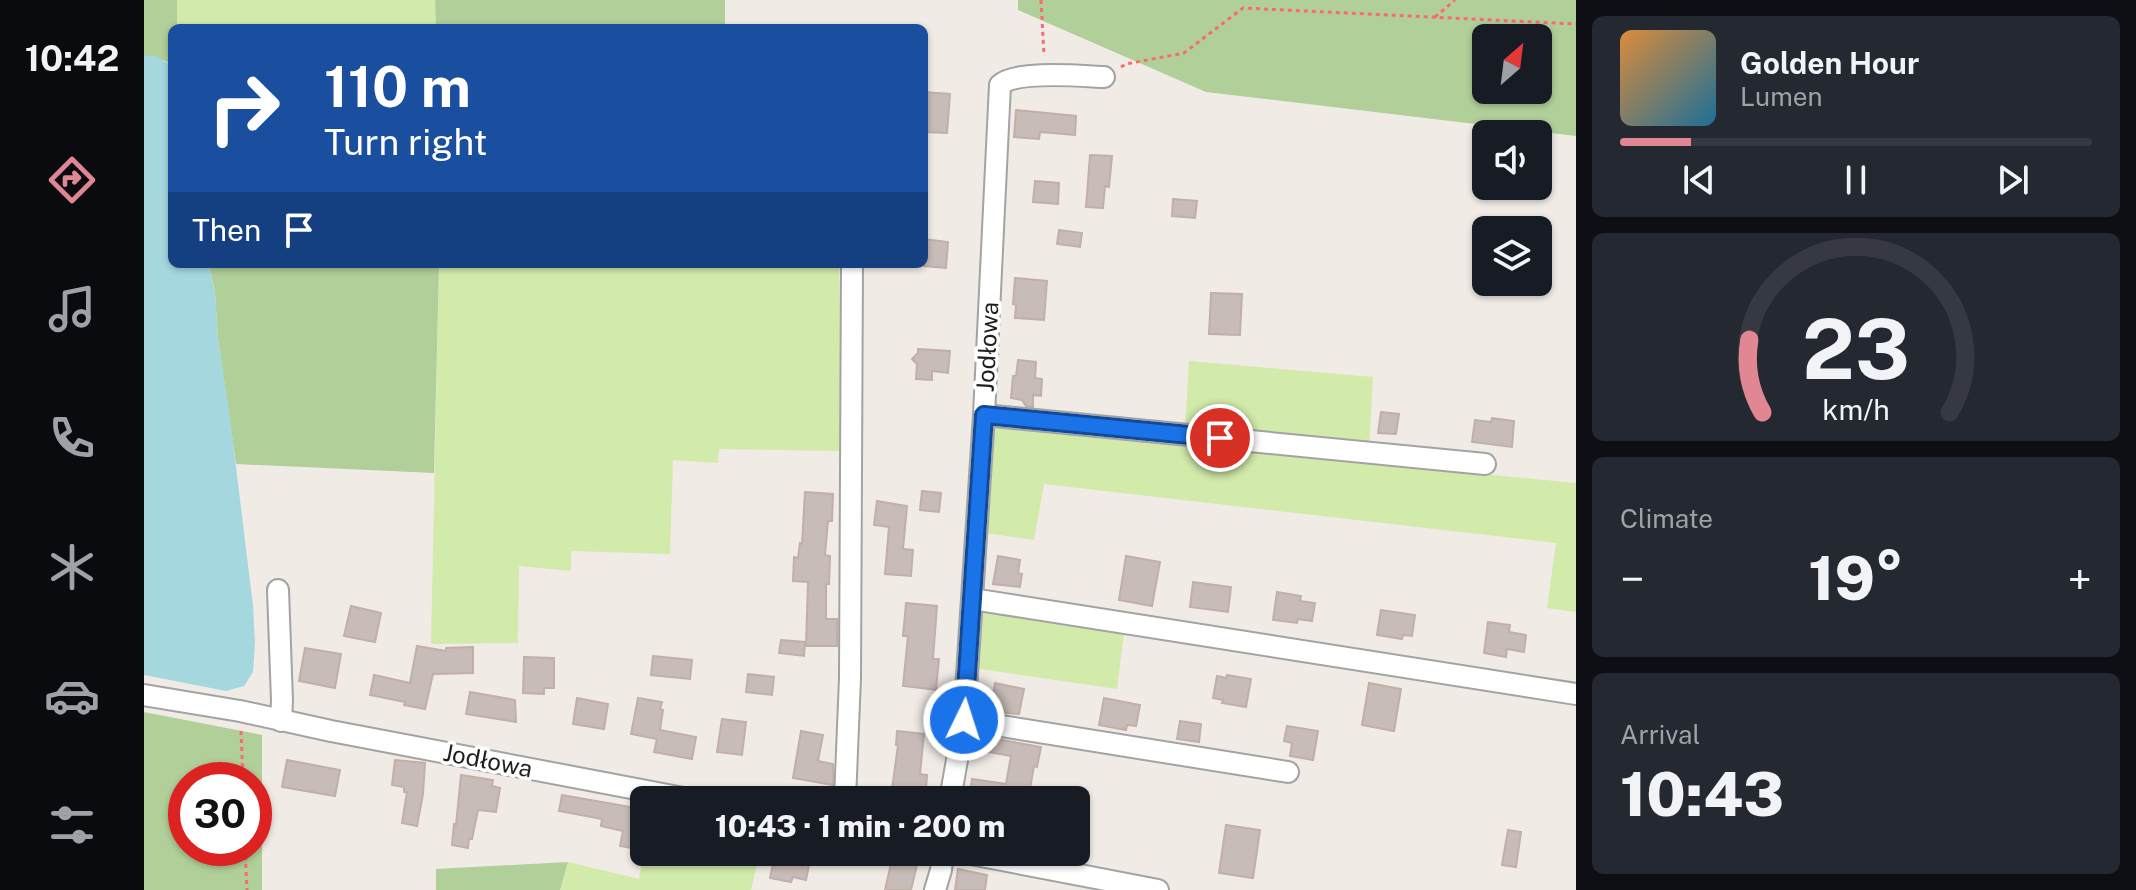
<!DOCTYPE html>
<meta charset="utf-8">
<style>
:root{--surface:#171b24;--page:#242831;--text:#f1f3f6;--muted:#9ea1a6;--line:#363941;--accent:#e18693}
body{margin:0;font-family:"Public Sans",sans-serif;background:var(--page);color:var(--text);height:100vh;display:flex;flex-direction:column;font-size:30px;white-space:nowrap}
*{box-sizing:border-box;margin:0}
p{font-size:26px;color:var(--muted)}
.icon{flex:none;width:44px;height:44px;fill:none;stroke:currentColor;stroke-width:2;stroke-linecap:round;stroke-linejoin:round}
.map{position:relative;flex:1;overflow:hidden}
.drawer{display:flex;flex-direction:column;gap:16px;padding:16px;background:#0d0f14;width:560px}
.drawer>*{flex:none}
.top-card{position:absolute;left:24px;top:24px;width:760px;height:244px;border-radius:12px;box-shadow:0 2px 6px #0004;background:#1a4fa0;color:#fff;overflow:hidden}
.needle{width:52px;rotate:28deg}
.tools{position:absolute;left:1328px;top:24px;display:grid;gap:16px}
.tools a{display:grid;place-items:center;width:80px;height:80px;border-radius:12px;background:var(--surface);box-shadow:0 2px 6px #0004;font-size:40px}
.speed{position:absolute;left:24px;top:762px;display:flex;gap:16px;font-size:40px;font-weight:700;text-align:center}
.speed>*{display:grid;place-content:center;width:104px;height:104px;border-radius:50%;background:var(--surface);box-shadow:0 2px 6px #0004;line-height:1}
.speed .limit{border:12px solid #d22;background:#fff;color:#111}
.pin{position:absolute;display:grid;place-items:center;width:68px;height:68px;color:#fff;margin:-34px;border:4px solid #fff;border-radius:50%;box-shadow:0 2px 8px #0007}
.me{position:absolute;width:88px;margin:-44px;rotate:4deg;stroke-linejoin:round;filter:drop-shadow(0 0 6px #0008)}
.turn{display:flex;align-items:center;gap:28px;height:168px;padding:0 24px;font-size:36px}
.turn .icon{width:104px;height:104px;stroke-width:2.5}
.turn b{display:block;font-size:56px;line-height:68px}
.then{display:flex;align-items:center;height:76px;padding:0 24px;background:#0003;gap:16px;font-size:30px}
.big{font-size:60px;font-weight:800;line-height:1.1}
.drawer .widget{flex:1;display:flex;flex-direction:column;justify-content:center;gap:12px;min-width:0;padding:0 28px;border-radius:12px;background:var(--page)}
.drawer .dial{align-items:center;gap:0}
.dial svg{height:208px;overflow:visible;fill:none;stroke:var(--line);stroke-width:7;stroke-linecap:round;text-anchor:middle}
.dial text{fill:var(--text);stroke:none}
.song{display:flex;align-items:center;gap:24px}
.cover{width:96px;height:96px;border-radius:12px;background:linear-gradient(135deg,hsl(30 70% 55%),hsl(200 70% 35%))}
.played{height:8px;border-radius:4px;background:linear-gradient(90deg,var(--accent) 15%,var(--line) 15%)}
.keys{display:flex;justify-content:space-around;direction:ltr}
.heat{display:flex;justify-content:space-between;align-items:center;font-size:44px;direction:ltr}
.trip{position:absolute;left:486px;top:786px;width:460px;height:80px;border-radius:12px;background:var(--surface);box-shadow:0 2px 6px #0004;font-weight:800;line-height:80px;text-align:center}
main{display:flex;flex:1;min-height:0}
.menu{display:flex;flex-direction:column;width:144px;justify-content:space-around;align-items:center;background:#090b0e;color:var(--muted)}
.menu .icon{width:56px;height:56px}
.menu .on{color:var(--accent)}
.menu b{font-size:36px;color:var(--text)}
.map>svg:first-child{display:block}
.grass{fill:#d2eaaa}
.forest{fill:#b0cf99;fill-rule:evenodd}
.water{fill:#a5d8de}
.building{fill:#c7bcb8;stroke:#c2afa7;stroke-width:2}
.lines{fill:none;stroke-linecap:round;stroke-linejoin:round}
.street-casing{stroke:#a3a3a3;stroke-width:24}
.path{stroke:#fb6a6e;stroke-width:3;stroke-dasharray:4 4;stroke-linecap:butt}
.street{stroke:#fff;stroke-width:20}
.route-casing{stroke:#114b97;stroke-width:20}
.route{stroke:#1a73e8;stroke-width:14}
.labels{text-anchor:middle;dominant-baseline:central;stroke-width:7;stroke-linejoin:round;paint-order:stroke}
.street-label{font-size:24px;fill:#1f1f1f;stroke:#fff}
</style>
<main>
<nav class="menu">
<b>10:42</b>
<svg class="icon on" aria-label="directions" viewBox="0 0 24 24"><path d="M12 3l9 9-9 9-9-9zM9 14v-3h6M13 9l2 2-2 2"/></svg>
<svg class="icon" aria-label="music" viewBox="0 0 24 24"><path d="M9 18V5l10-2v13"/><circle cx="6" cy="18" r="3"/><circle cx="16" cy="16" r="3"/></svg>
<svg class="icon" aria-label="phone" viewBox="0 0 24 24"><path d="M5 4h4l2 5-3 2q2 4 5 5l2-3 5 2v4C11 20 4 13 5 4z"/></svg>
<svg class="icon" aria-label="climate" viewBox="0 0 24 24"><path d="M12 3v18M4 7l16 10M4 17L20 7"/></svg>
<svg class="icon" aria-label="car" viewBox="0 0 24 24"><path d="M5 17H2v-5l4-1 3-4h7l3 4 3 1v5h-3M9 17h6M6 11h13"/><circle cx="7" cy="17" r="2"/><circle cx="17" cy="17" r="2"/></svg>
<svg class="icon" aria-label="filters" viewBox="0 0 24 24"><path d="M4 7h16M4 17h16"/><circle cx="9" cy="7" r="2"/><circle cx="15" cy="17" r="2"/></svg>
</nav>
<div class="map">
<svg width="1432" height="890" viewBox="0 0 1432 890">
<rect width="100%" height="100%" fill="#f0ebe5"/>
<path class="grass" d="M 33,0 L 291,0 L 292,28 L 33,28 Z
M 295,264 L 695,264 L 698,451 L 575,449 L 574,463 L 529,460 L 526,554 L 427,551 L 427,571 L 375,566 L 374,643 L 287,644 Z
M 1045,361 L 1229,377 L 1225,449 L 1041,430 Z
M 845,425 L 870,425 L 1190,460 L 1432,483 L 1432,612 L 1403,608 L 1412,543 L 900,484 L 890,540 L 842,533 Z
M 832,608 L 980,632 L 973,689 L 830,668 Z
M 500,850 L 500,852 L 616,852 L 607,890 L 416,890 L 424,862 L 495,879 Z"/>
<path class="forest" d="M 0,0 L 33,0 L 33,28 L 28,28 L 28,66 L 22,61 L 0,56 Z
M 291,0 L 581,0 L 581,28 L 292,28 Z
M 874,0 L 1432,0 L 1432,136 L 1062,92 L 874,10 ZM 1394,38 L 1394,90 L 1342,90 L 1342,38 Z
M 65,264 L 295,264 L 290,473 L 92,464 L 74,339 L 71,293 Z
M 0,712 L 118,735 L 118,890 L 0,890 ZM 110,780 L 110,848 L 42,848 L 42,780 Z
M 424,862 L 416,890 L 292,890 L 292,869 Z"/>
<path class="water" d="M 0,56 L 12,56 L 28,66 L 28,264 L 65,264 L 71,293 L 74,339 L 86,418 L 109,606 L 111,642 L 109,672 L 100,686 L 82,691 L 0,675 Z"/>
<path class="building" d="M 780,92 L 806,94 L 803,133 L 780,132 Z
M 872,110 L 932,116 L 931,135 L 896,132 L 895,139 L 870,137 Z
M 946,155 L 968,156 L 965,187 L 961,186 L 959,208 L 942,207 Z
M 891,181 L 915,183 L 914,204 L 889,202 Z
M 1029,199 L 1053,201 L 1051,218 L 1028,216 Z
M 915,230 L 938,233 L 936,247 L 913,244 Z
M 780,239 L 804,242 L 802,268 L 780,266 Z
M 871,278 L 903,281 L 900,320 L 871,318 L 872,305 L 869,304 Z
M 1067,293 L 1098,294 L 1096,335 L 1065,334 Z
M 774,349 L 806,351 L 804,373 L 788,371 L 788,380 L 772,379 L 773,364 L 768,359 L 774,353 Z
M 874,360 L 892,362 L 891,378 L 898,379 L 897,396 L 889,395 L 889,407 L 882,406 L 878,400 L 867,398 L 869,376 L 872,376 Z
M 1237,412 L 1255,414 L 1252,434 L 1234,433 Z
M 1348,418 L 1370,421 L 1368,447 L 1328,442 L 1331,420 L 1347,422 Z
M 778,491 L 797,493 L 795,512 L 776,510 Z
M 661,492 L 689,494 L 688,521 L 684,521 L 681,555 L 686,556 L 685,584 L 682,584 L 682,619 L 693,619 L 693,646 L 662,646 L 664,582 L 649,581 L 650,557 L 654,558 L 656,543 L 658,544 Z
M 733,501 L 763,506 L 759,549 L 769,550 L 767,576 L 741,574 L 745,527 L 730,525 Z
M 854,556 L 876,560 L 874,573 L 878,574 L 876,587 L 849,584 Z
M 982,556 L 1016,562 L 1008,606 L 975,600 Z
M 1049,582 L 1087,587 L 1084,612 L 1046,607 Z
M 1133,592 L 1157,596 L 1156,601 L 1171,603 L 1168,621 L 1154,619 L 1153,623 L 1129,620 Z
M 762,603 L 793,606 L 789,659 L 795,659 L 792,690 L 759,686 L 764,636 L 759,636 Z
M 207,606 L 237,613 L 231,642 L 200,636 Z
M 1237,610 L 1271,615 L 1268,636 L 1259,635 L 1258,639 L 1233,635 Z
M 1344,622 L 1366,625 L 1365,632 L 1382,635 L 1380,652 L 1363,649 L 1362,657 L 1340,653 Z
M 637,640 L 661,642 L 660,656 L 635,653 Z
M 273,646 L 302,651 L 302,648 L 329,647 L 329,673 L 289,674 L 281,709 L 260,705 L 261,702 L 226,695 L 230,675 L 266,683 Z
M 161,648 L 197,654 L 191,688 L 155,681 Z
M 509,656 L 548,660 L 546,679 L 507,675 Z
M 380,657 L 410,658 L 410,688 L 400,688 L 400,694 L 379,693 Z
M 604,674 L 630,677 L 628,695 L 602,692 Z
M 1083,675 L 1107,679 L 1102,707 L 1078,703 L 1079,700 L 1069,698 L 1073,676 L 1082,678 Z
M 851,683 L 880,689 L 875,714 L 846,711 Z
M 1225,683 L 1257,689 L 1250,731 L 1218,725 Z
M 326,692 L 371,700 L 372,722 L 322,714 Z
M 433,698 L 464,704 L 460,729 L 429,724 Z
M 494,698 L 518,702 L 516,709 L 519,710 L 516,730 L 552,737 L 548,759 L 510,752 L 513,739 L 487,734 Z
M 960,698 L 996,705 L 992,726 L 983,725 L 982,730 L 955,725 Z
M 578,719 L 602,722 L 598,755 L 573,752 Z
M 1036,721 L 1057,724 L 1055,742 L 1033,739 Z
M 1143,726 L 1174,731 L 1169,760 L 1146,756 L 1148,743 L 1140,741 Z
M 657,731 L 679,735 L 674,761 L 689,764 L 689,785 L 649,778 Z
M 753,731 L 780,734 L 776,774 L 783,775 L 782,790 L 775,790 L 774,800 L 747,797 L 754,745 L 752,745 Z
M 831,735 L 897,747 L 893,767 L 890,766 L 884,800 L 825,800 L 828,779 L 862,784 L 867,756 L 828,749 Z
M 143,760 L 196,770 L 191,796 L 138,787 Z
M 251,760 L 281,763 L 279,794 L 273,826 L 258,823 L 263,792 L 260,792 L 260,787 L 248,785 Z
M 317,775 L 349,780 L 348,786 L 356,788 L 352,812 L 334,810 L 328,839 L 325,839 L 324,848 L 308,845 L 310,824 L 312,825 Z
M 418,795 L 498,809 L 494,834 L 497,834 L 494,849 L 476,846 L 479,831 L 457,826 L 458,819 L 415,811 Z
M 1082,825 L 1116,830 L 1109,878 L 1075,873 Z
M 1364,830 L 1377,832 L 1372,867 L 1358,865 Z
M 646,852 L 667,855 L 662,880 L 649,877 L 647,882 L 626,878 L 631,854 L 645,857 Z
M 748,859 L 773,865 L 767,890 L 741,890 Z
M 814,869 L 843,875 L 841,890 L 811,890 Z"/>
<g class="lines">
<defs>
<path id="street" d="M 840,415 L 1341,464
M 134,590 L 138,701 L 137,721
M 828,599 L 1432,694
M 0,695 L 96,711 L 187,731 L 550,800
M 820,720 L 1144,772
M 701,800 L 706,678 L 708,264
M 806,800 L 820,720 L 840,415 L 856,85 C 872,70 936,76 960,77
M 816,852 L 1014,890
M 791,890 L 797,870 L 799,852"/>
</defs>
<use href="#street" class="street-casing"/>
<path class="path" d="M 897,0 L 900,56
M 1291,17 L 1311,0
M 977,67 L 982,64 L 1040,53 L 1099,8 L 1432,24
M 97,731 L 99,780
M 101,848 L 103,890"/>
<use href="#street" class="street"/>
</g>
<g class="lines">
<defs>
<path id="route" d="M 820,720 L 840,415 L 1076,438"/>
</defs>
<use href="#route" class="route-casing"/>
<use href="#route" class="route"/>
</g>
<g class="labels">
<g class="street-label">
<text transform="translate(843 347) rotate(-87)">Jodłowa</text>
<text transform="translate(344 760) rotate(11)">Jodłowa</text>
</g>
</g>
</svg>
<div class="tools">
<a><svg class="needle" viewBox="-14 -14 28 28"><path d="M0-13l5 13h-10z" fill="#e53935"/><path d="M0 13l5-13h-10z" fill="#9ea1a6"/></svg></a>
<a><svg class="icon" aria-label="sound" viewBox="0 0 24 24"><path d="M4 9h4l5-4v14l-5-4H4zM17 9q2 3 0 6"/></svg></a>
<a><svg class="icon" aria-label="layers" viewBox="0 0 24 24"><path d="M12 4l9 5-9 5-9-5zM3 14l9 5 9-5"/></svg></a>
</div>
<div class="speed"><div class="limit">30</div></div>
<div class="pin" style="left:1076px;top:438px;background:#d93025"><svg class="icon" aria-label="arrive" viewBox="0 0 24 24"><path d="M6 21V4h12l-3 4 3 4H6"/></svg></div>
<svg class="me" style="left:820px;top:720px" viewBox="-20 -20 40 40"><circle r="17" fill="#1a73e8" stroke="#fff" stroke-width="3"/><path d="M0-11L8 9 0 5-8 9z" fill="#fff"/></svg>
<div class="trip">10:43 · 1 min · 200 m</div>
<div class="top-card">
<div class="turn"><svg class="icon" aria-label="right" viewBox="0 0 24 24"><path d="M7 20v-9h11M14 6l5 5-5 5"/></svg><div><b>110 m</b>Turn right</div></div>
<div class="then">Then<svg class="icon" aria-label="arrive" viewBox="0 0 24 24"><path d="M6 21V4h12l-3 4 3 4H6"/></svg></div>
</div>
</div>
<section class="drawer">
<div class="widget">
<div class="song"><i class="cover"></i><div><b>Golden Hour</b><p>Lumen</p></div></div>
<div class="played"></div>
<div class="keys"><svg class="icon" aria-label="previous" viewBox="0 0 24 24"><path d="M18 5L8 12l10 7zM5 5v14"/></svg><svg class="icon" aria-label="pause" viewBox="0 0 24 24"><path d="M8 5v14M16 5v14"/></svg><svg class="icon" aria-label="next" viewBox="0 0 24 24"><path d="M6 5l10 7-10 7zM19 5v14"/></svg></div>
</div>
<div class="widget dial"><svg viewBox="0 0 100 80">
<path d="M14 69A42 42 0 1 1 86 69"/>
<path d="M14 69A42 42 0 0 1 9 41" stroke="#e18693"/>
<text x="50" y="56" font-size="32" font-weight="700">23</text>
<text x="50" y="72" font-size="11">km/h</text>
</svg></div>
<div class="widget"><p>Climate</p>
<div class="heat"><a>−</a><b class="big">19°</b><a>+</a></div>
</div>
<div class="widget"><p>Arrival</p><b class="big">10:43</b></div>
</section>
</main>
